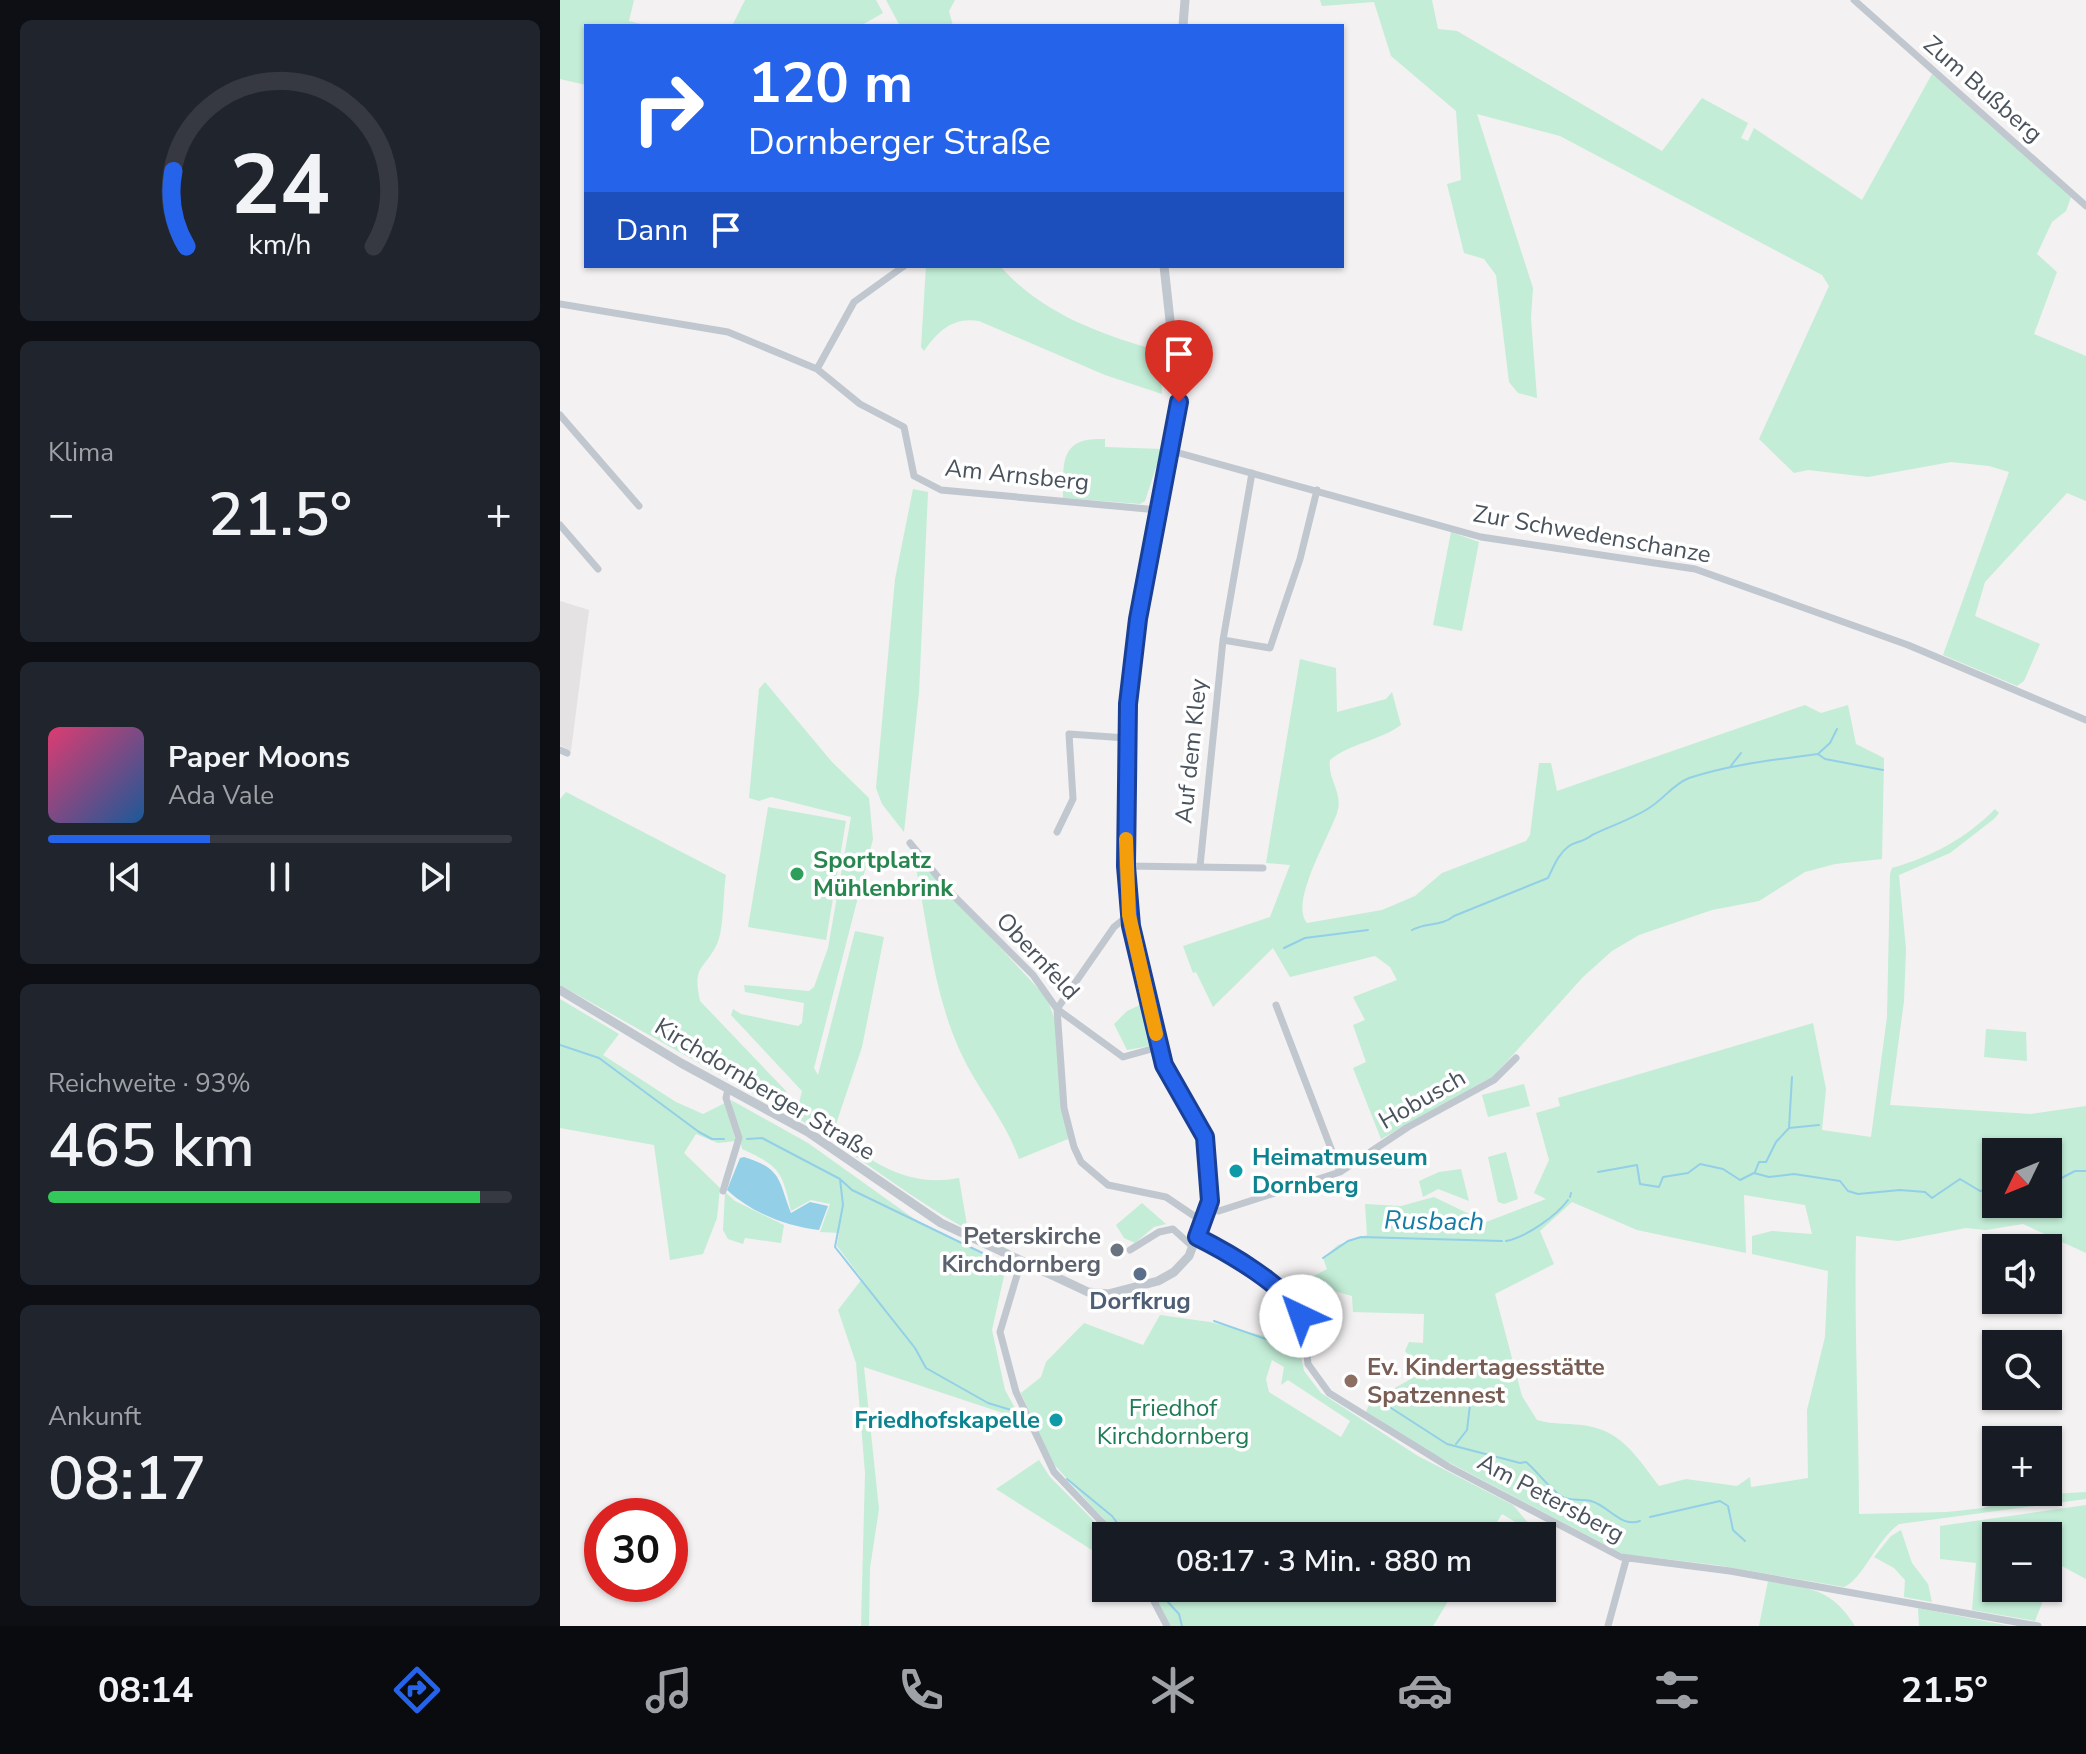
<!DOCTYPE html>
<html lang="de">
<meta charset="utf-8">
<style>
:root{--surface:#171b24;--page:#20242c;--text:#f1f3f6;--muted:#9ea1a6;--line:#363941;--accent:#2563eb}
body{margin:0;font-family:"Nunito Sans",sans-serif;background:var(--page);color:var(--text);height:100vh;display:flex;flex-direction:column;font-size:30px;white-space:nowrap}
*{box-sizing:border-box;margin:0}
p{font-size:26px;color:var(--muted)}
.icon{flex:none;width:44px;height:44px;fill:none;stroke:currentColor;stroke-width:2;stroke-linecap:round;stroke-linejoin:round}
.map{position:relative;flex:1;overflow:hidden}
.panel{display:flex;flex-direction:column;gap:20px;padding:20px;background:#0d0f14;width:560px}
.panel>*{flex:none}
.top-card{position:absolute;left:24px;top:24px;width:760px;height:244px;border-radius:0px;box-shadow:0 2px 6px #0004;background:#2563eb;color:#fff;overflow:hidden}
.needle{width:52px;rotate:227deg}
.controls{position:absolute;left:1422px;top:1138px;display:grid;gap:16px}
.controls a{display:grid;place-items:center;width:80px;height:80px;border-radius:0px;background:var(--surface);box-shadow:0 2px 6px #0004;font-size:40px}
.speed{position:absolute;left:24px;top:1498px;display:flex;gap:16px;font-size:40px;font-weight:700;text-align:center}
.speed>*{display:grid;place-content:center;width:104px;height:104px;border-radius:50%;background:var(--surface);box-shadow:0 2px 6px #0004;line-height:1}
.speed .limit{border:12px solid #d22;background:#fff;color:#111}
.pin{position:absolute;display:grid;place-items:center;width:68px;height:68px;color:#fff;margin:-82px -34px;border-radius:50% 50% 50% 0;rotate:-45deg;box-shadow:0 0 8px #0007}
.pin .icon{rotate:45deg}
.me{position:absolute;width:88px;margin:-44px;rotate:318deg;stroke-linejoin:round;filter:drop-shadow(0 0 6px #0008)}
.turn{display:flex;align-items:center;gap:28px;height:168px;padding:0 32px;font-size:36px}
.turn .icon{width:104px;height:104px;stroke-width:2.5}
.turn b{display:block;font-size:56px;line-height:68px}
.then{display:flex;align-items:center;height:76px;padding:0 32px;background:#0003;gap:16px;font-size:30px}
.big{font-size:60px;font-weight:600;line-height:1.1}
.panel .card{flex:1;display:flex;flex-direction:column;justify-content:center;gap:12px;min-width:0;padding:0 28px;border-radius:12px;background:var(--page)}
.panel .dial{align-items:center;gap:0}
.dial svg{height:208px;overflow:visible;fill:none;stroke:var(--line);stroke-width:7;stroke-linecap:round;text-anchor:middle}
.dial text{fill:var(--text);stroke:none}
.song{display:flex;align-items:center;gap:24px}
.cover{width:96px;height:96px;border-radius:12px;background:linear-gradient(135deg,hsl(340 70% 55%),hsl(210 70% 35%))}
.played{height:8px;border-radius:4px;background:linear-gradient(90deg,var(--accent) 35%,var(--line) 35%)}
.keys{display:flex;justify-content:space-around;direction:ltr}
.heat{display:flex;justify-content:space-between;align-items:center;font-size:44px;direction:ltr}
.charge{height:12px;border-radius:6px;background:linear-gradient(90deg,#34c759 93%,var(--line) 0)}
.trip{position:absolute;left:532px;top:1522px;width:464px;height:80px;border-radius:0px;background:var(--surface);box-shadow:0 2px 6px #0004;font-weight:600;line-height:80px;text-align:center}
.tab-bar{display:flex;height:128px;justify-content:space-around;align-items:center;background:#090b0e;color:var(--muted)}
.tab-bar .icon{width:56px;height:56px}
.tab-bar .current{color:var(--accent)}
.tab-bar b{font-size:36px;color:var(--text)}
main{display:flex;flex:1;min-height:0}
.map>svg:first-child{display:block}
.education{fill:#e4e2e2}
.green{fill:#c3edd7;fill-rule:evenodd}
.water{fill:#93cfe7}
.lines{fill:none;stroke-linecap:round;stroke-linejoin:round}
.stream{stroke:#93cfe7;stroke-width:2}
.minor{stroke:#c0c7cf;stroke-width:7}
.tertiary{stroke:#c0c7cf;stroke-width:9}
.route-casing{stroke:#184099;stroke-width:20}
.route{stroke:#2563eb;stroke-width:14}
.slow{stroke:#f59e0b;stroke-width:14}
.leisure-dot{fill:#2e9e5b;stroke:#fff;stroke-width:3}
.culture-dot{fill:#0f9aa8;stroke:#fff;stroke-width:3}
.worship-dot{fill:#6b7280;stroke:#fff;stroke-width:3}
.service-dot{fill:#5c6f8a;stroke:#fff;stroke-width:3}
.education-dot{fill:#8d6e63;stroke:#fff;stroke-width:3}
.labels{text-anchor:middle;dominant-baseline:central;stroke-width:7;stroke-linejoin:round;paint-order:stroke}
.street-label{font-size:24px;fill:#4a535d;stroke:#fff}
.leisure-label{font-size:24px;font-weight:bold;fill:#27864d;stroke:#fff;text-anchor:start}
.culture-label{font-size:24px;font-weight:bold;fill:#0d838f;stroke:#fff;text-anchor:start}
.worship-label{font-size:24px;font-weight:bold;fill:#5b616d;stroke:#fff;text-anchor:end}
.service-label{font-size:24px;font-weight:bold;fill:#4e5e75;stroke:#fff}
.education-label{font-size:24px;font-weight:bold;fill:#785e54;stroke:#fff;text-anchor:start}
.park-label{font-size:24px;fill:#1d7c54;stroke:#fff}
.water-label{font-size:26px;font-style:italic;fill:#157ca5;stroke:#fff}
</style>
<main>
<section class="panel">
<div class="card dial"><svg viewBox="0 0 100 80">
<path d="M14 69A42 42 0 1 1 86 69"/>
<path d="M14 69A42 42 0 0 1 9 40" stroke="#2563eb"/>
<text x="50" y="56" font-size="32" font-weight="700">24</text>
<text x="50" y="72" font-size="11">km/h</text>
</svg></div>
<div class="card"><p>Klima</p>
<div class="heat"><a>−</a><b class="big">21.5°</b><a>+</a></div>
</div>
<div class="card">
<div class="song"><i class="cover"></i><div><b>Paper Moons</b><p>Ada Vale</p></div></div>
<div class="played"></div>
<div class="keys"><svg class="icon" aria-label="previous" viewBox="0 0 24 24"><path d="M18 5L8 12l10 7zM5 5v14"/></svg><svg class="icon" aria-label="pause" viewBox="0 0 24 24"><path d="M8 5v14M16 5v14"/></svg><svg class="icon" aria-label="next" viewBox="0 0 24 24"><path d="M6 5l10 7-10 7zM19 5v14"/></svg></div>
</div>
<div class="card"><p>Reichweite · 93%</p><b class="big">465 km</b><div class="charge"></div></div>
<div class="card"><p>Ankunft</p><b class="big">08:17</b></div>
</section>
<div class="map">
<svg width="1526" height="1626" viewBox="0 0 1526 1626">
<rect width="100%" height="100%" fill="#f3f1f1"/>
<path class="education" d="M 0,601 L 29,610 L 11,751 L 0,745 Z"/>
<path class="green" d="M 0,0 L 74,0 L 69,21 L 89,26 L 26,26 L 26,85 L 0,79 Z
M 185,0 L 316,0 L 323,13 L 300,26 L 172,26 Z
M 326,0 L 395,0 L 389,11 L 393,26 L 340,26 Z
M 760,0 L 872,0 L 878,29 L 897,31 L 1102,151 L 1142,98 L 1188,123 L 1181,138 L 1188,141 L 1194,128 L 1302,200 L 1372,74 L 1511,197 L 1506,211 L 1492,222 L 1477,254 L 1497,272 L 1474,334 L 1526,356 L 1526,501 L 1507,493 L 1425,582 L 1415,616 L 1480,644 L 1464,681 L 1457,686 L 1383,655 L 1449,472 L 1429,466 L 1391,462 L 1308,477 L 1248,470 L 1234,473 L 1199,439 L 1269,286 L 1262,275 L 1000,136 L 917,114 L 973,288 L 971,318 L 977,398 L 958,393 L 949,382 L 936,275 L 924,259 L 904,253 L 887,184 L 901,180 L 896,111 L 831,56 L 814,2 L 762,6 Z
M 366,266 L 440,266 C 481,313 541,335 600,351 L 602,394 L 545,375 L 419,321 C 393,317 379,330 364,351 L 361,347 Z
M 545,439 L 545,447 L 602,449 L 585,501 L 580,504 L 503,498 C 503,461 500,437 545,439 Z
M 353,489 L 368,492 L 359,693 L 344,832 L 322,804 L 316,788 L 335,579 Z
M 891,532 L 919,542 L 902,631 L 873,625 Z
M 740,659 L 776,668 L 777,712 L 826,699 L 832,692 L 841,725 C 819,741 791,743 770,760 C 767,780 784,792 777,813 C 769,837 729,903 747,923 L 822,910 L 855,896 L 882,873 L 966,841 L 970,835 L 979,763 L 991,763 L 997,791 L 1245,705 L 1261,713 L 1288,705 L 1296,744 L 1324,758 L 1322,859 L 1275,864 L 1245,872 L 1199,901 L 1152,910 L 1079,935 L 1052,951 L 1023,977 L 933,1077 L 821,1139 L 793,1068 L 806,1062 L 793,1025 L 805,1020 L 793,997 L 837,980 L 830,967 L 815,956 L 730,977 L 713,948 L 653,1007 L 636,972 L 633,973 L 623,946 L 710,917 L 730,865 L 706,863 Z
M 205,682 L 272,762 L 309,798 L 313,839 L 254,1068 L 258,1075 L 295,931 L 324,937 L 302,1047 L 275,1127 L 265,1135 L 239,1119 L 236,1115 L 242,1091 L 171,1015 L 173,1009 L 181,1014 L 238,1026 L 242,1023 L 244,1003 L 185,992 L 184,985 L 249,991 L 254,987 L 268,948 L 291,817 L 211,797 L 199,801 L 189,798 L 199,689 Z
M 6,792 L 166,875 C 163,892 164,930 157,944 C 144,971 132,964 140,1001 L 226,1091 L 226,1102 L 219,1108 L 0,985 L 0,799 Z
M 208,807 L 286,821 L 266,940 L 188,927 Z
M 1435,809 L 1439,813 L 1434,819 L 1390,853 L 1339,875 L 1346,949 L 1344,1001 L 1330,1105 L 1471,1114 L 1526,1106 L 1526,1253 L 1463,1224 L 1426,1230 L 1406,1228 L 1338,1241 L 1296,1236 C 1294,1329 1299,1421 1299,1514 L 1387,1512 L 1423,1508 L 1470,1495 L 1526,1492 L 1526,1499 L 1339,1524 C 1315,1542 1303,1579 1284,1587 L 1156,1565 L 1063,1554 L 854,1444 L 806,1412 L 810,1402 L 856,1376 L 853,1367 L 867,1381 L 871,1378 L 845,1351 L 849,1342 L 863,1343 L 864,1314 L 793,1312 L 792,1296 L 756,1286 L 752,1277 L 767,1269 L 763,1258 L 778,1245 L 807,1235 L 805,1204 L 841,1206 L 874,1197 L 926,1222 L 986,1199 L 974,1193 L 989,1160 L 976,1113 L 1000,1106 L 998,1098 L 1253,1023 L 1266,1089 L 1262,1130 L 1311,1137 L 1327,1017 L 1330,874 L 1332,868 C 1373,856 1405,839 1435,809 ZM 1436,1152 L 1488,1152 L 1488,1204 L 1436,1204 ZM 1184,1195 L 1245,1205 L 1252,1234 L 1212,1231 L 1192,1236 L 1192,1254 L 1268,1271 L 1265,1337 L 1247,1410 L 1248,1478 L 1191,1487 L 1190,1477 L 1177,1486 L 1126,1479 L 1099,1486 C 1079,1460 1063,1432 1028,1426 C 1011,1423 993,1425 977,1420 L 962,1396 L 935,1294 L 994,1264 L 980,1231 L 1012,1202 L 1077,1230 L 1186,1253 Z
M 353,854 L 487,998 L 495,1020 L 513,1152 L 508,1139 L 459,1159 C 445,1119 417,1089 400,1051 C 371,987 368,921 353,854 Z
M 0,999 L 59,1034 L 43,1055 L 116,1102 L 143,1114 L 165,1103 L 176,1141 L 158,1143 L 136,1134 L 124,1153 L 160,1188 L 157,1218 L 143,1254 L 110,1260 L 94,1145 L 0,1128 Z
M 582,1004 L 590,1046 L 567,1050 L 554,1024 L 567,1011 Z
M 1426,1029 L 1466,1032 L 1467,1061 L 1424,1057 Z
M 964,1084 L 970,1106 L 928,1117 L 922,1095 Z
M 171,1100 L 248,1143 L 353,1218 L 446,1267 L 432,1330 L 445,1390 L 461,1419 L 304,1367 L 319,1509 L 310,1568 L 309,1626 L 301,1626 L 305,1473 L 296,1363 L 278,1310 L 302,1279 L 277,1246 L 279,1233 L 260,1232 L 270,1204 L 251,1200 L 231,1211 C 222,1170 219,1166 182,1149 Z
M 275,1135 C 314,1163 348,1188 399,1178 L 407,1225 L 454,1253 C 387,1223 332,1182 273,1140 Z
M 946,1152 L 958,1199 L 944,1204 L 938,1202 L 928,1157 Z
M 901,1169 L 909,1201 L 878,1189 L 863,1197 L 859,1181 L 879,1172 Z
M 165,1192 L 175,1201 L 224,1225 L 221,1243 L 185,1238 L 183,1244 L 168,1239 L 163,1230 Z
M 582,1203 L 606,1224 L 594,1227 L 575,1243 L 564,1238 L 556,1225 Z
M 600,1315 L 650,1322 L 739,1345 L 744,1371 L 761,1393 L 858,1456 L 953,1505 L 979,1536 L 942,1514 L 928,1536 L 559,1536 L 490,1460 L 461,1393 L 481,1377 L 486,1362 L 524,1323 L 583,1345 ZM 712,1360 L 724,1367 L 721,1385 L 728,1380 L 790,1421 L 781,1437 L 709,1392 L 706,1379 Z
M 479,1460 L 490,1477 L 549,1536 L 546,1536 L 546,1559 L 436,1489 Z
M 1526,1505 L 1526,1579 L 1498,1564 L 1488,1588 L 1488,1536 L 1436,1536 L 1436,1588 L 1488,1588 L 1475,1621 L 1412,1610 L 1416,1563 L 1380,1559 L 1380,1526 Z
M 1341,1530 L 1352,1563 L 1368,1584 L 1372,1602 L 1344,1597 L 1345,1580 L 1334,1568 L 1314,1557 L 1331,1536 Z
M 1208,1581 C 1250,1589 1270,1587 1295,1626 L 1199,1626 Z
M 591,1588 L 896,1588 L 873,1626 L 611,1626 Z
M 1358,1608 L 1450,1626 L 1359,1626 Z"/>
<path class="water" d="M 184,1157 C 222,1169 218,1179 231,1213 L 250,1202 L 268,1206 L 259,1230 C 226,1226 192,1213 167,1190 L 180,1158 Z"/>
<g class="lines">
<path class="stream" d="M 1259,753 L 1270,743 L 1277,729
M 1170,767 L 1181,753
M 852,930 C 866,922 881,927 894,916 L 988,878 C 994,866 998,854 1009,846 C 1017,841 1024,842 1032,835 C 1051,826 1072,819 1089,808 C 1104,799 1112,785 1129,778 C 1171,764 1215,760 1258,754 L 1265,759 L 1323,770
M 724,948 L 745,938 L 808,930
M 0,1045 L 39,1058 L 139,1132 L 152,1139 L 164,1139
M 1229,1128 L 1259,1125
M 187,1139 L 202,1138 L 280,1179 L 283,1205 L 275,1247 L 355,1348 L 366,1368 L 428,1403 L 458,1412
M 1038,1172 L 1077,1165 L 1080,1184 L 1099,1187 L 1103,1177 L 1128,1173 L 1140,1164 L 1163,1169 L 1180,1180 L 1194,1173 L 1209,1177 L 1234,1174 L 1280,1181 L 1288,1191 L 1298,1194 L 1340,1190 L 1365,1192 L 1372,1198 L 1400,1179 L 1420,1191 L 1436,1188
M 1195,1172 L 1199,1162 L 1206,1162 L 1216,1142 L 1229,1128 L 1232,1077
M 281,1180 L 292,1190 L 443,1263
M 1488,1185 L 1515,1171 L 1526,1171
M 1010,1197 L 1011,1193
M 946,1241 C 967,1237 997,1215 1008,1200
M 763,1258 L 788,1241 L 801,1237 L 942,1241
M 654,1321 L 734,1349
M 911,1401 L 913,1394
M 814,1403 L 828,1406 L 887,1444 L 960,1463 L 966,1462 C 977,1471 987,1486 1001,1496 C 1009,1502 1020,1498 1031,1501 C 1049,1506 1061,1528 1080,1521
M 896,1444 L 907,1430 L 910,1405
M 507,1479 L 552,1516 L 567,1536
M 1090,1517 L 1160,1501 L 1168,1506 L 1173,1530 L 1185,1541
M 603,1588 L 607,1601 L 619,1614 L 622,1626"/>
<path class="minor" d="M 1294,0 L 1526,206
M 0,304 L 168,332 L 257,369 L 300,404 L 344,427 L 354,476 L 381,490 L 598,510
M 257,369 L 294,302 L 344,266
M 0,415 L 79,506
M 612,451 L 921,537 L 1135,569 L 1348,645 L 1526,720
M 0,525 L 38,569
M 663,640 L 710,648 L 740,559 L 757,490
M 0,750 L 7,753
M 497,832 L 513,799 L 509,734 L 566,738
M 350,843 L 392,894 L 473,975 L 497,1009 L 563,1057 L 599,1047
M 566,866 L 703,868
M 640,866 L 663,640 L 692,473
M 569,915 L 554,927 L 497,1009 L 504,1108 L 514,1147 L 521,1162 L 548,1185 L 606,1197 L 643,1222
M 716,1005 L 780,1172
M 163,1191 L 179,1138 L 166,1098 L 168,1089
M 648,1209 L 659,1211 L 780,1172 L 848,1127 L 934,1080 L 956,1058
M 637,1237 L 733,1301 L 744,1330 L 748,1364 L 769,1393 L 889,1467 L 1061,1557 L 1170,1571 L 1478,1626
M 570,1250 L 599,1232 L 613,1229 L 633,1247
M 461,1262 L 440,1332 L 456,1392 L 494,1472 L 555,1536
M 587,1588 L 607,1626
M 1048,1626 L 1066,1560"/>
<path class="tertiary" d="M 623,26 L 625,0
M 0,990 L 121,1063 L 248,1132 L 381,1223 L 528,1292 L 548,1294 L 598,1281 L 614,1272 L 629,1256 L 650,1201 L 645,1137 L 606,1070 L 567,902 L 568,704 L 578,619 L 619,402 L 604,266"/>
</g>
<g class="lines">
<defs>
<path id="route" d="M 619,402 L 578,619 L 568,704 L 566,866 L 571,926 L 604,1065 L 645,1137 L 650,1201 L 637,1237 C 667,1252 727,1286 741,1316"/>
</defs>
<use href="#route" class="route-casing"/>
<use href="#route" class="route"/>
<path class="slow" d="M 566,839 L 569,915 L 596,1034"/>
</g>
<circle class="leisure-dot" cx="237" cy="874" r="8"/>
<g class="culture-dot">
<circle cx="676" cy="1171" r="8"/>
<circle cx="496" cy="1420" r="8"/>
</g>
<circle class="worship-dot" cx="557" cy="1250" r="8"/>
<circle class="service-dot" cx="580" cy="1274" r="8"/>
<circle class="education-dot" cx="791" cy="1381" r="8"/>
<g class="labels">
<g class="street-label">
<text transform="translate(1423 89) rotate(41)">Zum Bußberg</text>
<text transform="translate(457 475) rotate(6)">Am Arnsberg</text>
<text transform="translate(1032 534) rotate(10)">Zur Schwedenschanze</text>
<text transform="translate(631 751) rotate(-84)">Auf dem Kley</text>
<text transform="translate(478 956) rotate(47)">Obernfeld</text>
<text transform="translate(205 1089) rotate(31)">Kirchdornberger Straße</text>
<text transform="translate(862 1099) rotate(-30)">Hobusch</text>
<text transform="translate(991 1498) rotate(28)">Am Petersberg</text>
</g>
<g class="leisure-label">
<text x="253" y="860">Sportplatz<tspan x="253" dy="28">Mühlenbrink</tspan></text>
</g>
<g class="culture-label">
<text x="692" y="1157">Heimatmuseum<tspan x="692" dy="28">Dornberg</tspan></text>
<text x="480" y="1420" text-anchor="end">Friedhofskapelle</text>
</g>
<g class="worship-label">
<text x="541" y="1236">Peterskirche<tspan x="541" dy="28">Kirchdornberg</tspan></text>
</g>
<g class="service-label">
<text x="580" y="1301">Dorfkrug</text>
</g>
<g class="education-label">
<text x="807" y="1367">Ev. Kindertagesstätte<tspan x="807" dy="28">Spatzennest</tspan></text>
</g>
<g class="park-label">
<text x="613" y="1408">Friedhof<tspan x="613" dy="28">Kirchdornberg</tspan></text>
</g>
<g class="water-label">
<text transform="translate(874 1221) rotate(1)">Rusbach</text>
</g>
</g>
</svg>
<div class="controls">
<a><svg class="needle" viewBox="-14 -14 28 28"><path d="M0-13l5 13h-10z" fill="#e53935"/><path d="M0 13l5-13h-10z" fill="#9ea1a6"/></svg></a>
<a><svg class="icon" aria-label="sound" viewBox="0 0 24 24"><path d="M4 9h4l5-4v14l-5-4H4zM17 9q2 3 0 6"/></svg></a>
<a><svg class="icon" aria-label="search" viewBox="0 0 24 24"><circle cx="10" cy="10" r="6"/><path d="M15 15l6 6"/></svg></a>
<a>+</a>
<a>−</a>
</div>
<div class="speed"><div class="limit">30</div></div>
<div class="pin" style="left:619px;top:402px;background:#d93025"><svg class="icon" aria-label="arrive" viewBox="0 0 24 24"><path d="M6 21V4h12l-3 4 3 4H6"/></svg></div>
<svg class="me" style="left:741px;top:1316px" viewBox="-20 -20 40 40"><circle r="19" fill="#fff"/><path d="M0-13L10 11 0 6-10 11z" fill="#2563eb"/></svg>
<div class="trip">08:17 · 3 Min. · 880 m</div>
<div class="top-card">
<div class="turn"><svg class="icon" aria-label="right" viewBox="0 0 24 24"><path d="M7 20v-9h11M14 6l5 5-5 5"/></svg><div><b>120 m</b>Dornberger Straße</div></div>
<div class="then">Dann<svg class="icon" aria-label="arrive" viewBox="0 0 24 24"><path d="M6 21V4h12l-3 4 3 4H6"/></svg></div>
</div>
</div>
</main>
<nav class="tab-bar">
<b>08:14</b>
<svg class="icon current" aria-label="directions" viewBox="0 0 24 24"><path d="M12 3l9 9-9 9-9-9zM9 14v-3h6M13 9l2 2-2 2"/></svg>
<svg class="icon" aria-label="music" viewBox="0 0 24 24"><path d="M9 18V5l10-2v13"/><circle cx="6" cy="18" r="3"/><circle cx="16" cy="16" r="3"/></svg>
<svg class="icon" aria-label="phone" viewBox="0 0 24 24"><path d="M5 4h4l2 5-3 2q2 4 5 5l2-3 5 2v4C11 20 4 13 5 4z"/></svg>
<svg class="icon" aria-label="climate" viewBox="0 0 24 24"><path d="M12 3v18M4 7l16 10M4 17L20 7"/></svg>
<svg class="icon" aria-label="car" viewBox="0 0 24 24"><path d="M5 17H2v-5l4-1 3-4h7l3 4 3 1v5h-3M9 17h6M6 11h13"/><circle cx="7" cy="17" r="2"/><circle cx="17" cy="17" r="2"/></svg>
<svg class="icon" aria-label="filters" viewBox="0 0 24 24"><path d="M4 7h16M4 17h16"/><circle cx="9" cy="7" r="2"/><circle cx="15" cy="17" r="2"/></svg>
<b>21.5°</b>
</nav>
